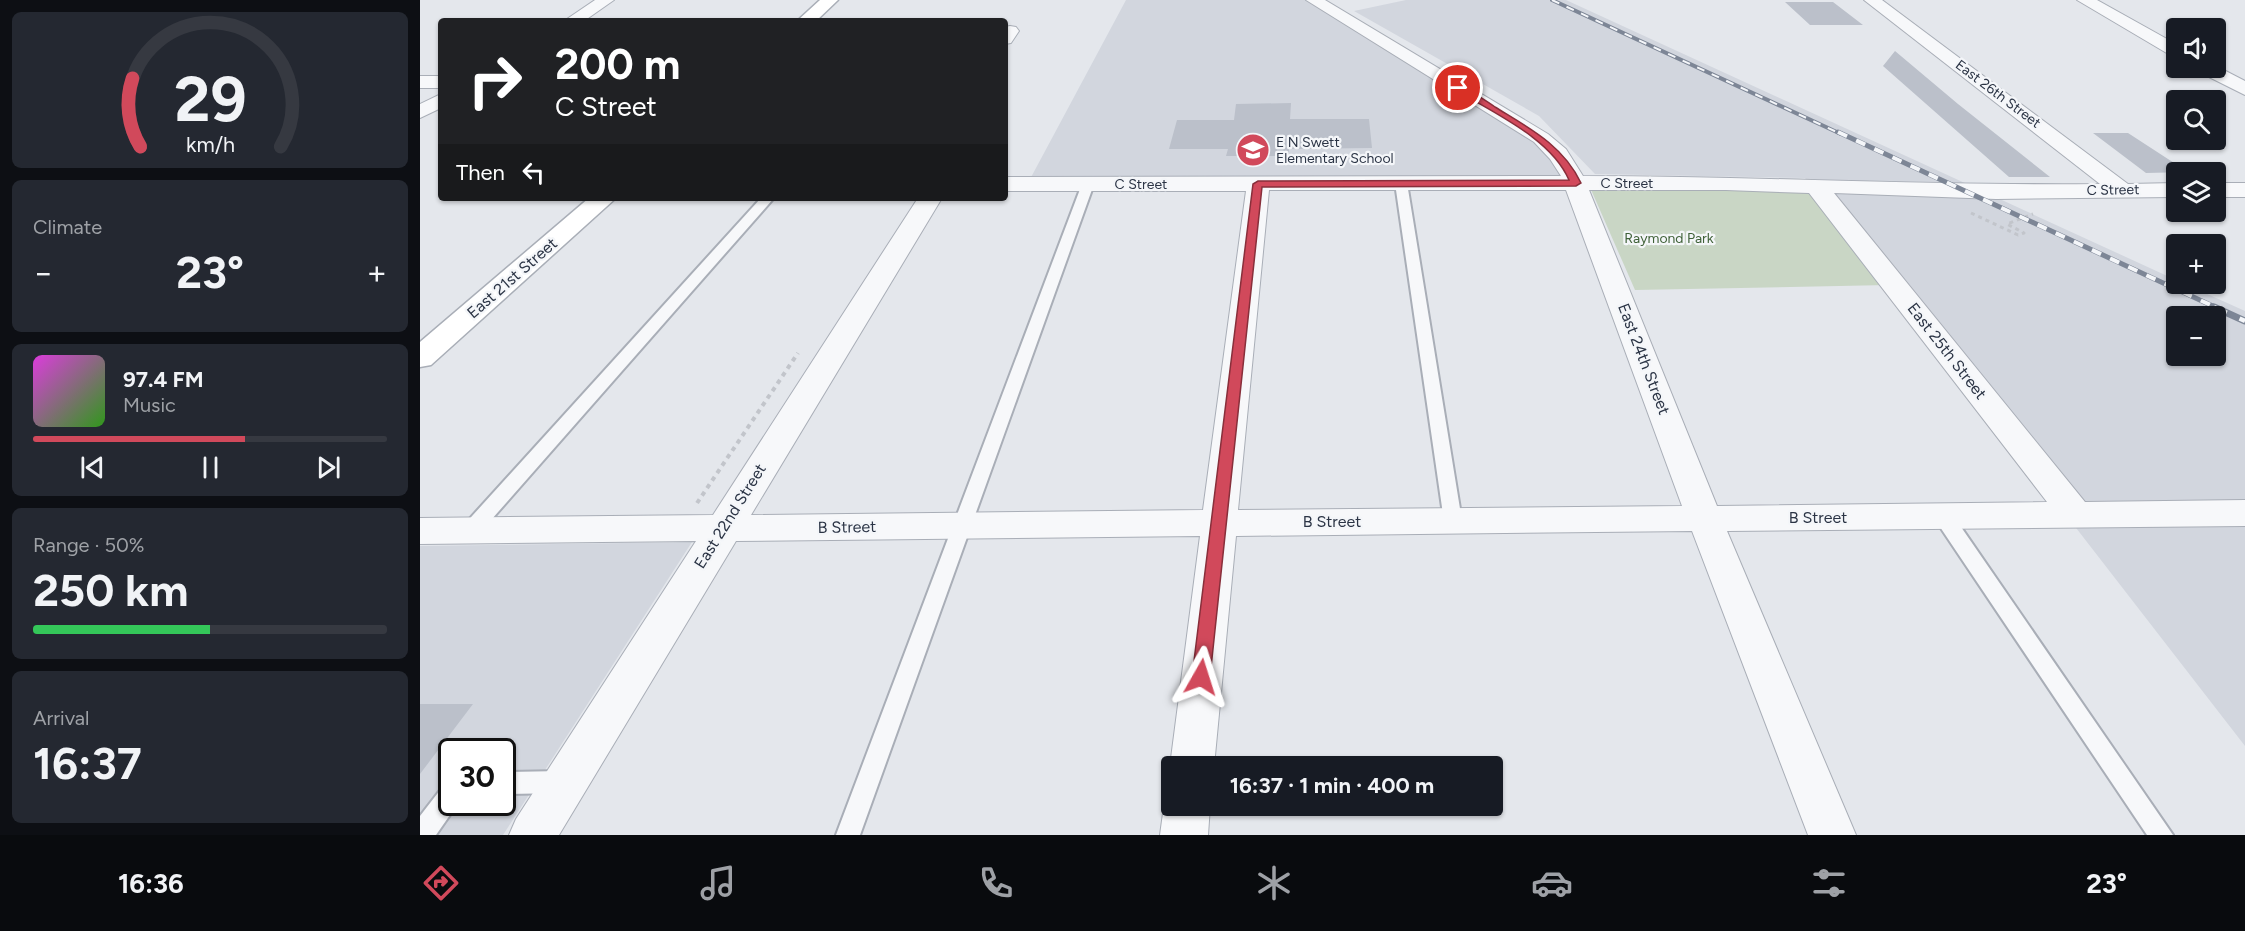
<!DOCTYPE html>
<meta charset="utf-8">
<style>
:root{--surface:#171b24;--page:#242831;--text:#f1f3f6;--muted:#9ea1a6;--line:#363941;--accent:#d1495b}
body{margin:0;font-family:Figtree,sans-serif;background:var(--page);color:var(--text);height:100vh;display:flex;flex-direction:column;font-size:22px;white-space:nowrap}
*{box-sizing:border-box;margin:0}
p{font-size:20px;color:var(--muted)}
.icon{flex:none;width:33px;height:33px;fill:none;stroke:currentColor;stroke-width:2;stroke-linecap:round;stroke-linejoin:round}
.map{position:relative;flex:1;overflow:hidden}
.side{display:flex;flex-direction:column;gap:12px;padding:12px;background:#0d0f14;width:420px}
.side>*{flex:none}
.top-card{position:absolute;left:18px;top:18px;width:570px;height:183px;border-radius:6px;box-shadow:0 2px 4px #0004;background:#202124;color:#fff;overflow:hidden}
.controls{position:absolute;left:1746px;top:18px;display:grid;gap:12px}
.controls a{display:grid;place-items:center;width:60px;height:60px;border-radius:6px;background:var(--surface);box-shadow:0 2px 4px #0004;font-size:30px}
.speed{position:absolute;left:18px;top:738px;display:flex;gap:12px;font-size:30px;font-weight:700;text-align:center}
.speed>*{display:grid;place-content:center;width:78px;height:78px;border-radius:50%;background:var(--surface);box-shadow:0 2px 4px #0004;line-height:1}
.speed .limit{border:3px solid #111;border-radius:9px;background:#fff;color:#111}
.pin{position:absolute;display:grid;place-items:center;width:51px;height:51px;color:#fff;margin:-26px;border:3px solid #fff;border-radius:50%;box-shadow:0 2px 6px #0007}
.me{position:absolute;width:66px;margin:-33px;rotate:6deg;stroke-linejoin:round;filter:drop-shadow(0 0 4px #0008)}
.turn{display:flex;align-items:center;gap:21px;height:126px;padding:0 18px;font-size:27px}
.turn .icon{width:78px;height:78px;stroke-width:2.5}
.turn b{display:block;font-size:42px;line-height:51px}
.then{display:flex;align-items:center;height:57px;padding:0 18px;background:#0003;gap:12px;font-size:22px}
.big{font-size:45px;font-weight:700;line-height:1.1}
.side .widget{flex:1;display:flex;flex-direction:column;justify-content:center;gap:9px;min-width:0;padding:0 21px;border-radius:9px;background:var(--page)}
.side .dial{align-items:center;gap:0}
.dial svg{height:156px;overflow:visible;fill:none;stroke:var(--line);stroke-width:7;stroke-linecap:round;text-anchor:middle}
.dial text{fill:var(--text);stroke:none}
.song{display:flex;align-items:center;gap:18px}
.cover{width:72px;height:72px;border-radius:9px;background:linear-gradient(135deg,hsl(300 70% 55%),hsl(110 70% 35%))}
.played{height:6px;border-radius:3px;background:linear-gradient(90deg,var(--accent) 60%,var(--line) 60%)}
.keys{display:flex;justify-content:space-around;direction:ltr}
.heat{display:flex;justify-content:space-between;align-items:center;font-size:33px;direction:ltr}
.charge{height:9px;border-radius:4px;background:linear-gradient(90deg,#34c759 50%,var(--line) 0)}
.trip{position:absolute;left:741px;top:756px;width:342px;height:60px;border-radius:6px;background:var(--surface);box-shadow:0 2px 4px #0004;font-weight:700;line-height:60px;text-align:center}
.menu{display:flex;height:96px;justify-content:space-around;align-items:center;background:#090b0e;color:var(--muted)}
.menu .icon{width:42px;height:42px}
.menu .active{color:var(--accent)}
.menu b{font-size:27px;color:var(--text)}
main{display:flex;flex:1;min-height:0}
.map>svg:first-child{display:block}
.built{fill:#d2d6de;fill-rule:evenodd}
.green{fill:#c9d6c5}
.building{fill:#bbc0ca}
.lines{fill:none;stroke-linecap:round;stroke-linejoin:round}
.lane-casing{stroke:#a9aeb7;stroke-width:4}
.street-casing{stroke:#a9aeb7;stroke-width:2}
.secondary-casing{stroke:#a9aeb7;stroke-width:3}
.path-far1{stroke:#c2c5cb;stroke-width:3;stroke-dasharray:4 4;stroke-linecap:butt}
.path{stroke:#c2c5cb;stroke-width:4;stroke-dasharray:4.5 4.5;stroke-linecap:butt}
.lane{fill:#f7f8fa;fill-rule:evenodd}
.street{fill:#f7f8fa;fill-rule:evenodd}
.secondary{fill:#fff;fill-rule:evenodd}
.rail-far2-casing{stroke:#7d8696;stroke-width:4}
.rail-far1-casing{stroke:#7d8696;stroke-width:5}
.rail-casing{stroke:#7d8696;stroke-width:7}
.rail-far2{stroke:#f4f6f9;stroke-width:2;stroke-dasharray:8;stroke-linecap:butt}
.rail-far1{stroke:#f4f6f9;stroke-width:4;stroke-dasharray:10;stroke-linecap:butt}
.rail{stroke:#f4f6f9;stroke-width:4.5;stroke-dasharray:14;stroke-linecap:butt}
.route{fill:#d1495b;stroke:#882f3b;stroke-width:1.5}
.labels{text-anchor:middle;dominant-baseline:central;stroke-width:4.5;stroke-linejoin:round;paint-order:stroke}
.far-street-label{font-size:14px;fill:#2b3445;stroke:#f4f6f9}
.far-poi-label{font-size:14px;fill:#2b3445;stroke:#f4f6f9;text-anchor:start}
.far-park-label{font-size:14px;fill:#3f6138;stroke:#f4f6f9}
.street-label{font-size:16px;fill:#2b3445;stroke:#f4f6f9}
</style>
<main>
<section class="side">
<div class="widget dial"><svg viewBox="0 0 100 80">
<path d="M14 69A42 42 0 1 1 86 69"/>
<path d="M14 69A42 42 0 0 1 10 34" stroke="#d1495b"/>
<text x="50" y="56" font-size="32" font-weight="700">29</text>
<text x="50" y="72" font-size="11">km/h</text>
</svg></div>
<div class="widget"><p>Climate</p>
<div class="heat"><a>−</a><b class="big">23°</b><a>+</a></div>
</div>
<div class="widget">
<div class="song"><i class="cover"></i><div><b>97.4 FM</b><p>Music</p></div></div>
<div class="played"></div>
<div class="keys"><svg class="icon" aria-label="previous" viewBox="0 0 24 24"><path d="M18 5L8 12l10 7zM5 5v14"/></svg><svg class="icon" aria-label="pause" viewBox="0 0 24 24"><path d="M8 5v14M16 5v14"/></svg><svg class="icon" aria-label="next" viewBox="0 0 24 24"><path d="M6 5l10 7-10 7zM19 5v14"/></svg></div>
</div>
<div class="widget"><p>Range · 50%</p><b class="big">250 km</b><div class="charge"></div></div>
<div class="widget"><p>Arrival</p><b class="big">16:37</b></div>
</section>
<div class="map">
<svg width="1825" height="835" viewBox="0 0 1825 835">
<rect width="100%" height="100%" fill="#e4e7ec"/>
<path class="built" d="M 706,0 L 889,0 L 1114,142 L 1131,156 L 1146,178 L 609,181 Z
M 986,0 L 1146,0 L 1756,280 L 1756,284 L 1765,284 L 1825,311 L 1825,746 L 1385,178 L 1175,174 L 1119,116 L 934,11 ZM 1756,316 L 1796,316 L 1796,356 L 1756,356 Z
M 272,542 L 83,835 L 0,835 L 0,546 ZM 32,752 L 82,752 L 82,802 L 32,802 Z"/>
<path class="green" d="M 1169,185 L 1393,189 L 1468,285 L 1215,290 Z"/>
<path class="building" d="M 1365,2 L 1413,2 L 1443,25 L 1390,25 Z
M 1475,51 L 1538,104 L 1630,177 L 1589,177 L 1463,66 Z
M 871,103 L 870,119 L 949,119 L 952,148 L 869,149 L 869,156 L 806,156 L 808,149 L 749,149 L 757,120 L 814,120 L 816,104 Z
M 1673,133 L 1708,133 L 1768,172 L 1726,173 Z
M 0,704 L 53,704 L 0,774 Z"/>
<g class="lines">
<defs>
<path id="lane" d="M 981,179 L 987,183 L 1042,521 L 1040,526 L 1033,528 L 1026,526 L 1024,521 L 975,183 Z
M 668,180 L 674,184 L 440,835 L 416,835 L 662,184 Z
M 341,198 L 354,198 L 57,536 L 50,538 L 43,536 L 41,531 L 43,526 Z
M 1523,509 L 1530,511 L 1753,835 L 1727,835 L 1516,521 L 1514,516 L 1516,511 Z
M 142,771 L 150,774 L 154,782 L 150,790 L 142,793 L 82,794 L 82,772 Z
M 32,782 L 32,802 L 39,802 L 16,835 L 0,835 L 0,816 L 24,785 Z"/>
<path id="street" d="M 175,0 L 194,0 L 164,21 L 144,21 Z
M 886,0 L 905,0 L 1128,134 L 1146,149 L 1163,176 C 1335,176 1507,186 1680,184 L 1444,0 L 1462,0 L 1708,184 L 1756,183 L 1756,197 L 1576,199 L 1414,193 L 1665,502 L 1825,500 L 1825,526 L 1307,531 L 1436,835 L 1388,835 L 1272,531 L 816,536 L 794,766 L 752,766 L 752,770 L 750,766 L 780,536 L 316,541 L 139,835 L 89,835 L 96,819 L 276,541 L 0,544 L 0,518 L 293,515 L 498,198 L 522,198 L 331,515 L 783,510 L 826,191 L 585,191 L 585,177 L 1141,176 L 1130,159 L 1114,142 ZM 849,190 L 1146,190 L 1262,506 L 818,510 ZM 1169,190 L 1306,190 L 1389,193 L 1627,502 L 1297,506 Z
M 1657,0 L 1677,0 L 1756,44 L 1756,56 L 1750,55 Z
M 590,26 L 596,27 L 599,31 L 591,43 L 585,44 L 585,27 Z
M 1796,66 L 1825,81 L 1825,95 L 1779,72 L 1777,68 L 1796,68 Z
M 0,76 L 21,76 L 21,88 L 0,88 Z
M 21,94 L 21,108 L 0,118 L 0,104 Z
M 1796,183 L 1825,183 L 1825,197 L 1796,197 Z
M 751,791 L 752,806 L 790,806 L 788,835 L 740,835 L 744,806 Z"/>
<path id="secondary" d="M 400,0 L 418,0 L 396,21 L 377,21 Z
M 169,198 L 196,198 L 11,365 L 0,367 L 0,342 Z"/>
</defs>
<use href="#lane" class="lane-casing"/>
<use href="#street" class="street-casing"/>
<use href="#secondary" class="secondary-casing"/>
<path class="path-far1" d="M 1551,213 L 1598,235 L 1604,233 L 1587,224 L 1613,214"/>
<path class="path" d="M 277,503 L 378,353"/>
<use href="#lane" class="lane"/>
<use href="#street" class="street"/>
<use href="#secondary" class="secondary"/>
<defs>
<path id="rail-far2" d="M 1132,0 L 1421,134"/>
<path id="rail-far1" d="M 1418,132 L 1797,308"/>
<path id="rail" d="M 1794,307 L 1825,321"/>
</defs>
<use href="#rail-far2" class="rail-far2-casing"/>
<use href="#rail-far1" class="rail-far1-casing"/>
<use href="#rail" class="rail-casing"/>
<use href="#rail-far2" class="rail-far2"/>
<use href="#rail-far1" class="rail-far1"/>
<use href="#rail" class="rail"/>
</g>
<path class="route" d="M 1038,85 C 1051,90 1063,99 1075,107 C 1109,128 1143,145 1161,183 L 1156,186 L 842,187 L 790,677 L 788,683 L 781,685 L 775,683 L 772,677 L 833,184 L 838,181 L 1149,180 C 1131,138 1073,113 1036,90 L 1034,88 Z"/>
<defs>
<symbol id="school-disc" viewBox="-11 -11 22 22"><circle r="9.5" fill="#d1495b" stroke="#f4f6f9"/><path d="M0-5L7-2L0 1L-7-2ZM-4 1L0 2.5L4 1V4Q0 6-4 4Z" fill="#fff"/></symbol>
</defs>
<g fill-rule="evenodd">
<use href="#school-disc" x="814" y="131" width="38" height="38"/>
</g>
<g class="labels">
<g class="far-street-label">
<text transform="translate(1578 94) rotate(37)">East 26th Street</text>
<text x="1207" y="183">C Street</text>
<text x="721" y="184">C Street</text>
<text transform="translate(1693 190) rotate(-1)">C Street</text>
</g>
<g class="far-poi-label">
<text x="856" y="142">E N Swett<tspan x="856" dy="16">Elementary School</tspan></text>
</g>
<g class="far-park-label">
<text x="1249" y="238">Raymond Park</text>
</g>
<g class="street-label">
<text transform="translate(92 278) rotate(-41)">East 21st Street</text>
<text transform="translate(1527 351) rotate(52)">East 25th Street</text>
<text transform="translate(1224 359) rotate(69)">East 24th Street</text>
<text transform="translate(310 516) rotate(-58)">East 22nd Street</text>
<text x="1398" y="517">B Street</text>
<text x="912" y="521">B Street</text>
<text transform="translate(427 527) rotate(-1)">B Street</text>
</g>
</g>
</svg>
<div class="controls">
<a><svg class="icon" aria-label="sound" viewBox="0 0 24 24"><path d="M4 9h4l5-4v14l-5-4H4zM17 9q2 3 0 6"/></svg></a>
<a><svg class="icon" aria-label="search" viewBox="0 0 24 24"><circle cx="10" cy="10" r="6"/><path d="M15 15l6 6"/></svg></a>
<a><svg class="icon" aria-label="layers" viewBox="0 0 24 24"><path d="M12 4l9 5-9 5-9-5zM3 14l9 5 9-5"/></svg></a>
<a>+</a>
<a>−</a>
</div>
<div class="speed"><div class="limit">30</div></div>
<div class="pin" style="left:1038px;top:88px;background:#d93025"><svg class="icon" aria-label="arrive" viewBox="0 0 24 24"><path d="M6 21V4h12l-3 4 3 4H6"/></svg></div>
<svg class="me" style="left:781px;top:677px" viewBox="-20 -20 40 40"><path d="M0-17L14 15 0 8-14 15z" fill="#d1495b" stroke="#fff" stroke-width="4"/></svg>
<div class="trip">16:37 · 1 min · 400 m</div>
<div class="top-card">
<div class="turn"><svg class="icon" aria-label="right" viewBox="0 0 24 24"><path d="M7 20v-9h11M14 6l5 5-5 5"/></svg><div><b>200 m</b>C Street</div></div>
<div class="then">Then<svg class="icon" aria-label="left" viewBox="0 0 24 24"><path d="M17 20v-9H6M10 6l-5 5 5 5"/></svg></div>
</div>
</div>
</main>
<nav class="menu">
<b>16:36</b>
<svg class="icon active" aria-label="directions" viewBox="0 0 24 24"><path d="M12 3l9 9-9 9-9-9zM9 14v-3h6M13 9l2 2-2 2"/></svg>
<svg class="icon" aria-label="music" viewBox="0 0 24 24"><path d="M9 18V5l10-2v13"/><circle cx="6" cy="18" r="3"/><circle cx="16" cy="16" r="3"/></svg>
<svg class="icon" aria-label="phone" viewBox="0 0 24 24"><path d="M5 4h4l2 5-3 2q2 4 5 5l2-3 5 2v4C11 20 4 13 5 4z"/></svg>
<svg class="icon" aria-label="climate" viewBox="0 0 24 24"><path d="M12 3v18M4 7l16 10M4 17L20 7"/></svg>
<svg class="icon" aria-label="car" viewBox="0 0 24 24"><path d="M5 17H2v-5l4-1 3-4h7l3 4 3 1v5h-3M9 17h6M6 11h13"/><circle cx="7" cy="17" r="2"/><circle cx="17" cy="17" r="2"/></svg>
<svg class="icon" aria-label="filters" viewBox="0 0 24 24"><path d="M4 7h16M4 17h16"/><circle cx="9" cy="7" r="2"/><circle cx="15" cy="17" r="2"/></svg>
<b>23°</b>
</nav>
